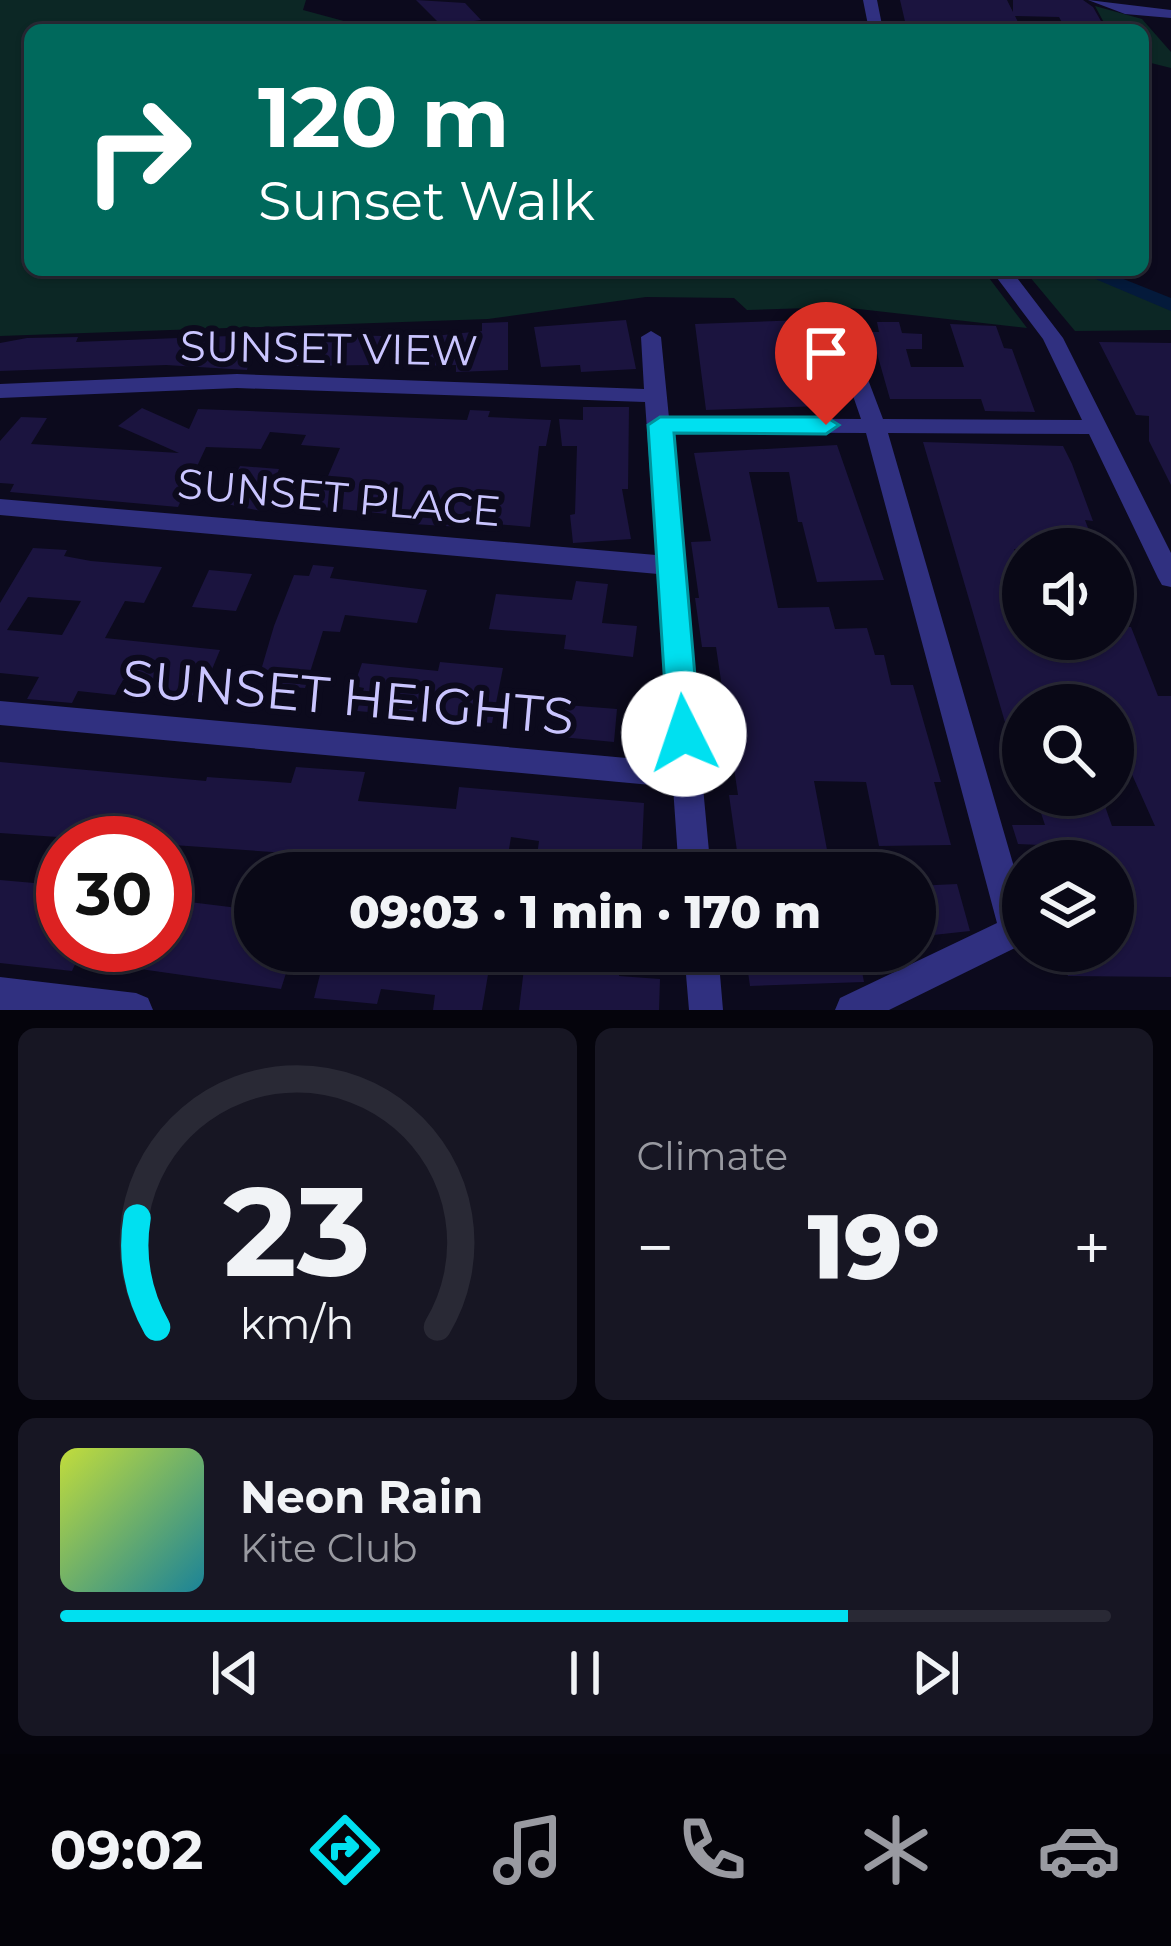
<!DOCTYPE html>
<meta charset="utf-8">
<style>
:root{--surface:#090816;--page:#171623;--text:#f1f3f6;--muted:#999aa1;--line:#292935;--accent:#00e0f0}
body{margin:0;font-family:Montserrat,sans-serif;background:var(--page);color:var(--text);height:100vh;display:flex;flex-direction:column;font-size:45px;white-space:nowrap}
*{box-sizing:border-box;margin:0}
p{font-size:39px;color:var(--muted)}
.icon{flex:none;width:66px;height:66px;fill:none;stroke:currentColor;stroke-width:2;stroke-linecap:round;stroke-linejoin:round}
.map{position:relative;height:1010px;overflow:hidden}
.drawer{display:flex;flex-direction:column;gap:18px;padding:18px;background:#05040c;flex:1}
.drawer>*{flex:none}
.top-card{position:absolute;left:24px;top:24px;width:1125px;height:252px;border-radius:18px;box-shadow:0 3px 9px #0004,0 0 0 3px var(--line);background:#00695c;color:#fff;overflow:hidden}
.fabs{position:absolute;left:1002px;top:528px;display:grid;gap:24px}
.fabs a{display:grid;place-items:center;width:132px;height:132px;border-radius:50%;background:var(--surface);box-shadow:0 3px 9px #0004,0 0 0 3px var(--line);font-size:60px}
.speed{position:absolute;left:36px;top:816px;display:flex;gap:24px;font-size:60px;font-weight:700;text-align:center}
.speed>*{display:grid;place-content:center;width:156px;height:156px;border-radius:50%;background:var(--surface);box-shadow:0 3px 9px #0004,0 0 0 3px var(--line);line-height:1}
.speed .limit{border:18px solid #d22;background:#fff;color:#111}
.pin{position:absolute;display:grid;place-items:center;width:102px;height:102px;color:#fff;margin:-123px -51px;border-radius:50% 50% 50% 0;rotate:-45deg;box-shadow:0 0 12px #0007}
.pin .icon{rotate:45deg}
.me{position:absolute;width:132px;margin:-66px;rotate:356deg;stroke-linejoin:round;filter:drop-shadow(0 0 9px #0008)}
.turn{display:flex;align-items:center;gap:42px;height:252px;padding:0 36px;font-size:54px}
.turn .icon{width:156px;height:156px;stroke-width:2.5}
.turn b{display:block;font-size:84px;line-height:102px}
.big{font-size:90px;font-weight:800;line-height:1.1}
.drawer .card{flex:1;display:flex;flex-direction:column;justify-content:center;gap:18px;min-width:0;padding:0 42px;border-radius:18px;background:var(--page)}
.drawer .dial{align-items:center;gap:0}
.dial svg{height:312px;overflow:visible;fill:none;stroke:var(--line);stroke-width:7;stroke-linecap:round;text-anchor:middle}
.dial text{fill:var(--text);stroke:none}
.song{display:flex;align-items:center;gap:36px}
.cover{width:144px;height:144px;border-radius:18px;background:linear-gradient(135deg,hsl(70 70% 55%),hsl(190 70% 35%))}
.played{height:12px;border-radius:6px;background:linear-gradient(90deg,var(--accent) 75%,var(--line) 75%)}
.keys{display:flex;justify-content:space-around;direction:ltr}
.heat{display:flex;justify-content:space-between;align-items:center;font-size:66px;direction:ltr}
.drawer .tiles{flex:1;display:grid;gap:18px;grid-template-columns:1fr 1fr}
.card:last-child{grid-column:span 2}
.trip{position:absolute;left:234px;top:852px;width:702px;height:120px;border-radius:60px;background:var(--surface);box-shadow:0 3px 9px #0004,0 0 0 3px var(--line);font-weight:800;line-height:120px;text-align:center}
.tab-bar{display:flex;height:192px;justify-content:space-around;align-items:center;background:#040309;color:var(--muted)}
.tab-bar .icon{width:84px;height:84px}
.tab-bar .selected{color:var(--accent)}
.tab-bar b{font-size:54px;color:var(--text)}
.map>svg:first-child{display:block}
.green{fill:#0c2725}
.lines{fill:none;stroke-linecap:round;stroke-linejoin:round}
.canal{fill:#041a3b;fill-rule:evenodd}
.building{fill:#1b143f;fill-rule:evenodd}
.minor{fill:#303080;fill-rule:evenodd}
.route{fill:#00e0f0;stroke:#00929c;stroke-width:3}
.labels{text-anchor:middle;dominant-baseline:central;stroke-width:12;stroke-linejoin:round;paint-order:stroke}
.street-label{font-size:42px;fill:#cac5ff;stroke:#0c0a1d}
.near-street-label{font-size:51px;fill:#cac5ff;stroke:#0c0a1d}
</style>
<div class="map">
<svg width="1171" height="1010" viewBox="0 0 1171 1010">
<rect width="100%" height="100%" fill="#0c0a1d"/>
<path class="green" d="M 0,0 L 306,0 L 303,10 L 377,30 L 30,30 L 30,270 L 983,270 L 1027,328 L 841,307 L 747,310 L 734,298 L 646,297 L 488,319 L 0,336 Z
M 1095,6 L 1142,19 L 1171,52 L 1171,68 L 1143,61 L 1143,30 L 1108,30 Z
M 1024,270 L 1078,270 L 1171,307 L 1171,330 L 1075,331 Z"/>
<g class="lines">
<path class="canal" d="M 1074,270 L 1101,270 L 1171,298 L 1171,311 Z"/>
</g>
<path class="building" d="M 416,0 L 465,3 L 481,20 L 474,21 L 484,30 L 446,30 Z
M 900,0 L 1007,0 L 1013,12 L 1013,0 L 1083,0 L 1093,7 L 1106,30 L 1066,30 L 1059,17 L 1015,16 L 1022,30 L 907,30 Z
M 833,319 L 837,331 L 879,332 L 877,322 L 899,322 L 902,333 L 922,334 L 922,349 L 906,349 L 911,367 L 964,367 L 950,324 L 996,326 L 1004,348 L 1012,349 L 1035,412 L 985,411 L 981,399 L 890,399 L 876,350 L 827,350 L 838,388 L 816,388 L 822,406 L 706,410 L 695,324 Z
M 626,320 L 636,369 L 581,372 L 580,365 L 541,367 L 534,327 Z
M 508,322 L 508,370 L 456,372 L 456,365 L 408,366 L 405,339 L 482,331 L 482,323 Z
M 255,335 L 247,370 L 166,365 L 0,371 L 0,343 L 27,338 L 78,337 L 76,342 Z
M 338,335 L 383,336 L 376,365 L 289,366 L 295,338 Z
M 1099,342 L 1171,343 L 1171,485 L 1149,441 L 1149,416 L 1136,415 Z
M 583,407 L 629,407 L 628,489 L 622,489 L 631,539 L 573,543 L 570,515 L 575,514 L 577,446 L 562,446 L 559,419 L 583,420 Z
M 142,408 L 189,429 L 198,409 L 467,420 L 470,410 L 490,411 L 488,417 L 551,420 L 546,446 L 539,446 L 530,527 L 462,521 L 461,527 L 413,524 L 415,517 L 266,501 L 261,511 L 222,503 L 240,466 L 279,469 L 276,477 L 325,483 L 340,448 L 301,445 L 306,435 L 270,432 L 261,449 L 206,447 L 178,507 L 10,492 L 14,484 L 0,483 L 0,441 L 21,417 L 47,418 L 31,444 L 179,453 L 118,426 Z
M 923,442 L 1063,446 L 1072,464 L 1093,521 L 1085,520 L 1096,549 L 1014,549 L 1023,575 L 1023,639 L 1113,639 L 1113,627 L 1131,627 L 1158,696 L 1171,696 L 1171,977 L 1068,976 L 1060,951 L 1113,951 L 1113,861 L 1045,861 L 1040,845 L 1018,844 L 1012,825 L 1045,825 L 1035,795 L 1101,795 L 1112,826 L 1155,826 L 1113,732 L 1113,705 L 1023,705 L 1023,729 L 1007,729 Z
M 837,445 L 884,580 L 817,582 L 802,522 L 798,522 L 789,472 L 749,472 L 778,608 L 829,607 L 835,629 L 867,628 L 875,655 L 884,655 L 891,685 L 913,685 L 941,782 L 934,782 L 951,845 L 879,846 L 866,782 L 814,781 L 828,855 L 738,858 L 729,795 L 738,795 L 716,647 L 702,647 L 695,598 L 699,598 L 691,542 L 711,541 L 694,453 Z
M 33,548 L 67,550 L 64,556 L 91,561 L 162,567 L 144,603 L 125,601 L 105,638 L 220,650 L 201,696 L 161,693 L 166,682 L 123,680 L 115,695 L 78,691 L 72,703 L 27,699 L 39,677 L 0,673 L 0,603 ZM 28,597 L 81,601 L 62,635 L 7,630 Z
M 313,565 L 334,567 L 330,578 L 427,590 L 417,623 L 345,615 L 340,632 L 323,631 L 305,688 L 273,686 L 275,679 L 259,677 L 274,626 L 294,575 L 309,576 Z
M 209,570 L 252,574 L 236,611 L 192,607 Z
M 576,581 L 608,584 L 602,623 L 637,626 L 633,657 L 564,649 L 566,635 L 489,629 L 496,594 L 572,600 Z
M 440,662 L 503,668 L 492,723 L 357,711 L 364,688 L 354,686 L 362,663 L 438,671 Z
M 566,705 L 617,709 L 614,742 L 561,737 Z
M 0,762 L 206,781 L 207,777 L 291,783 L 296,767 L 365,772 L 358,801 L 456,809 L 459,787 L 644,803 L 641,872 L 536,864 L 539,841 L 511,837 L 505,873 L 431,873 L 372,868 L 374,859 L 0,833 Z
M 38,873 L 63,875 L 63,945 L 165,945 L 165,899 L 238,908 L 240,902 L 255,904 L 255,951 L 293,951 L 281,989 L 77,960 L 72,971 L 0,963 L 0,880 L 34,883 Z
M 957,884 L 970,931 L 915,937 L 915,886 Z
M 326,951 L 492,951 L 482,1010 L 433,1010 L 435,995 L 381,989 L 377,1004 L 314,998 Z
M 745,951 L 858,951 L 864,982 L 750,986 Z
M 525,960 L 619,968 L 619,976 L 660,979 L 659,1010 L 519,1010 Z"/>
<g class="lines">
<path class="minor" d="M 863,0 L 877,0 L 883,30 L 869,30 Z
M 1088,0 L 1171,10 L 1171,18 L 1125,14 Z
M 991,270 L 1011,270 L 1063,338 L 1171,553 L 1171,587 L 1162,585 L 1158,578 L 1089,434 L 888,433 L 1023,898 L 1023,944 L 889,1010 L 835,1010 L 840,998 L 997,923 L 866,433 L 670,432 L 711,873 L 679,873 L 673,787 L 0,725 L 0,701 L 671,762 L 658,574 L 0,515 L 0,499 L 656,555 L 645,402 L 237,388 L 0,398 L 0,384 L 237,374 L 644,389 L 641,337 L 651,331 L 661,337 L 669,418 L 861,419 L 841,361 L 851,355 L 861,361 L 883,419 L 1082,420 L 1043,339 Z
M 684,951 L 718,951 L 723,1010 L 689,1010 Z
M 0,977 L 136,993 L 148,998 L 153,1010 L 0,1010 Z"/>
</g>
<path class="route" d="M 660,417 L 826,417 L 839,425 L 826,434 L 674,433 L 700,734 L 696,744 L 684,748 L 672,744 L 668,734 L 648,425 Z"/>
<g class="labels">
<g class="street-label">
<text transform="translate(329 348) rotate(1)">SUNSET VIEW</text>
<text transform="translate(339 497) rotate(5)">SUNSET PLACE</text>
</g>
<g class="near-street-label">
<text transform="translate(348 697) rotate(5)">SUNSET HEIGHTS</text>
</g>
</g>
</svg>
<div class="fabs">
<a><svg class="icon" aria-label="sound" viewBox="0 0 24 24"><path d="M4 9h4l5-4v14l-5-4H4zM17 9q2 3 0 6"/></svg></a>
<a><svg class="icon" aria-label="search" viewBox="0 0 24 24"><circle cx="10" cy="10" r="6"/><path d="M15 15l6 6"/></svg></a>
<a><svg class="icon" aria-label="layers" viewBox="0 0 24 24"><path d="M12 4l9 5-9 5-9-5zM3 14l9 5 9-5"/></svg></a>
</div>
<div class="speed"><div class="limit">30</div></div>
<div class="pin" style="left:826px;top:425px;background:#d93025"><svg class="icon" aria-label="arrive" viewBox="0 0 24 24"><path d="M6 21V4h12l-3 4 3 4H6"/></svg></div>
<svg class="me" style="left:684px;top:734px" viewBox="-20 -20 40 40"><circle r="19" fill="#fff"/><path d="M0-13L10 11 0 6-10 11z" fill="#00e0f0"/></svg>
<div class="trip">09:03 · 1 min · 170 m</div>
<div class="top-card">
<div class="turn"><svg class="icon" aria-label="right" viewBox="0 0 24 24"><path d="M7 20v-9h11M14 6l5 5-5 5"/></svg><div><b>120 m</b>Sunset Walk</div></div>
</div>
</div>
<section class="drawer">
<div class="tiles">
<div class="card dial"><svg viewBox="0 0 100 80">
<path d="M14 69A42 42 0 1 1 86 69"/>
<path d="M14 69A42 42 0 0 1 9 41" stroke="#00e0f0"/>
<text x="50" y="56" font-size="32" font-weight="700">23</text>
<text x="50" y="72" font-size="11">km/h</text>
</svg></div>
<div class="card"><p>Climate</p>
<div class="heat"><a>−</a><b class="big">19°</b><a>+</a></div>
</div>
<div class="card">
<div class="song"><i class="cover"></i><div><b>Neon Rain</b><p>Kite Club</p></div></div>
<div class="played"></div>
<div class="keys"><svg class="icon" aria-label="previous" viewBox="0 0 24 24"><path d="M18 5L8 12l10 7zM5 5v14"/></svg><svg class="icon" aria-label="pause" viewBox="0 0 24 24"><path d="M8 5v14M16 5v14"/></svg><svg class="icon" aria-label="next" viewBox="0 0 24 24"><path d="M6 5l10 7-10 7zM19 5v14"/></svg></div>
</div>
</div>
</section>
<nav class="tab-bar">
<b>09:02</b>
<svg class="icon selected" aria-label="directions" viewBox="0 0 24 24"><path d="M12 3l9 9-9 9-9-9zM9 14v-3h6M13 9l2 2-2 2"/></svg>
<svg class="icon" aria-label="music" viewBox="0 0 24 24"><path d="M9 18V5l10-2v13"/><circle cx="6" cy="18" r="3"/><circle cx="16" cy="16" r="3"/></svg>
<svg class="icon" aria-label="phone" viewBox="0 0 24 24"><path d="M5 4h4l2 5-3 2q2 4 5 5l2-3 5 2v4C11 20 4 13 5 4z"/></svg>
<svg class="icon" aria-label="climate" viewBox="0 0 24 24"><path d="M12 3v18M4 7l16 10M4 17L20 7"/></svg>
<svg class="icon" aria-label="car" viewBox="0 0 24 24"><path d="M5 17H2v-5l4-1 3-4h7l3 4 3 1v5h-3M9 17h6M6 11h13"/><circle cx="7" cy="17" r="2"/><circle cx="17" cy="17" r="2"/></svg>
</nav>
